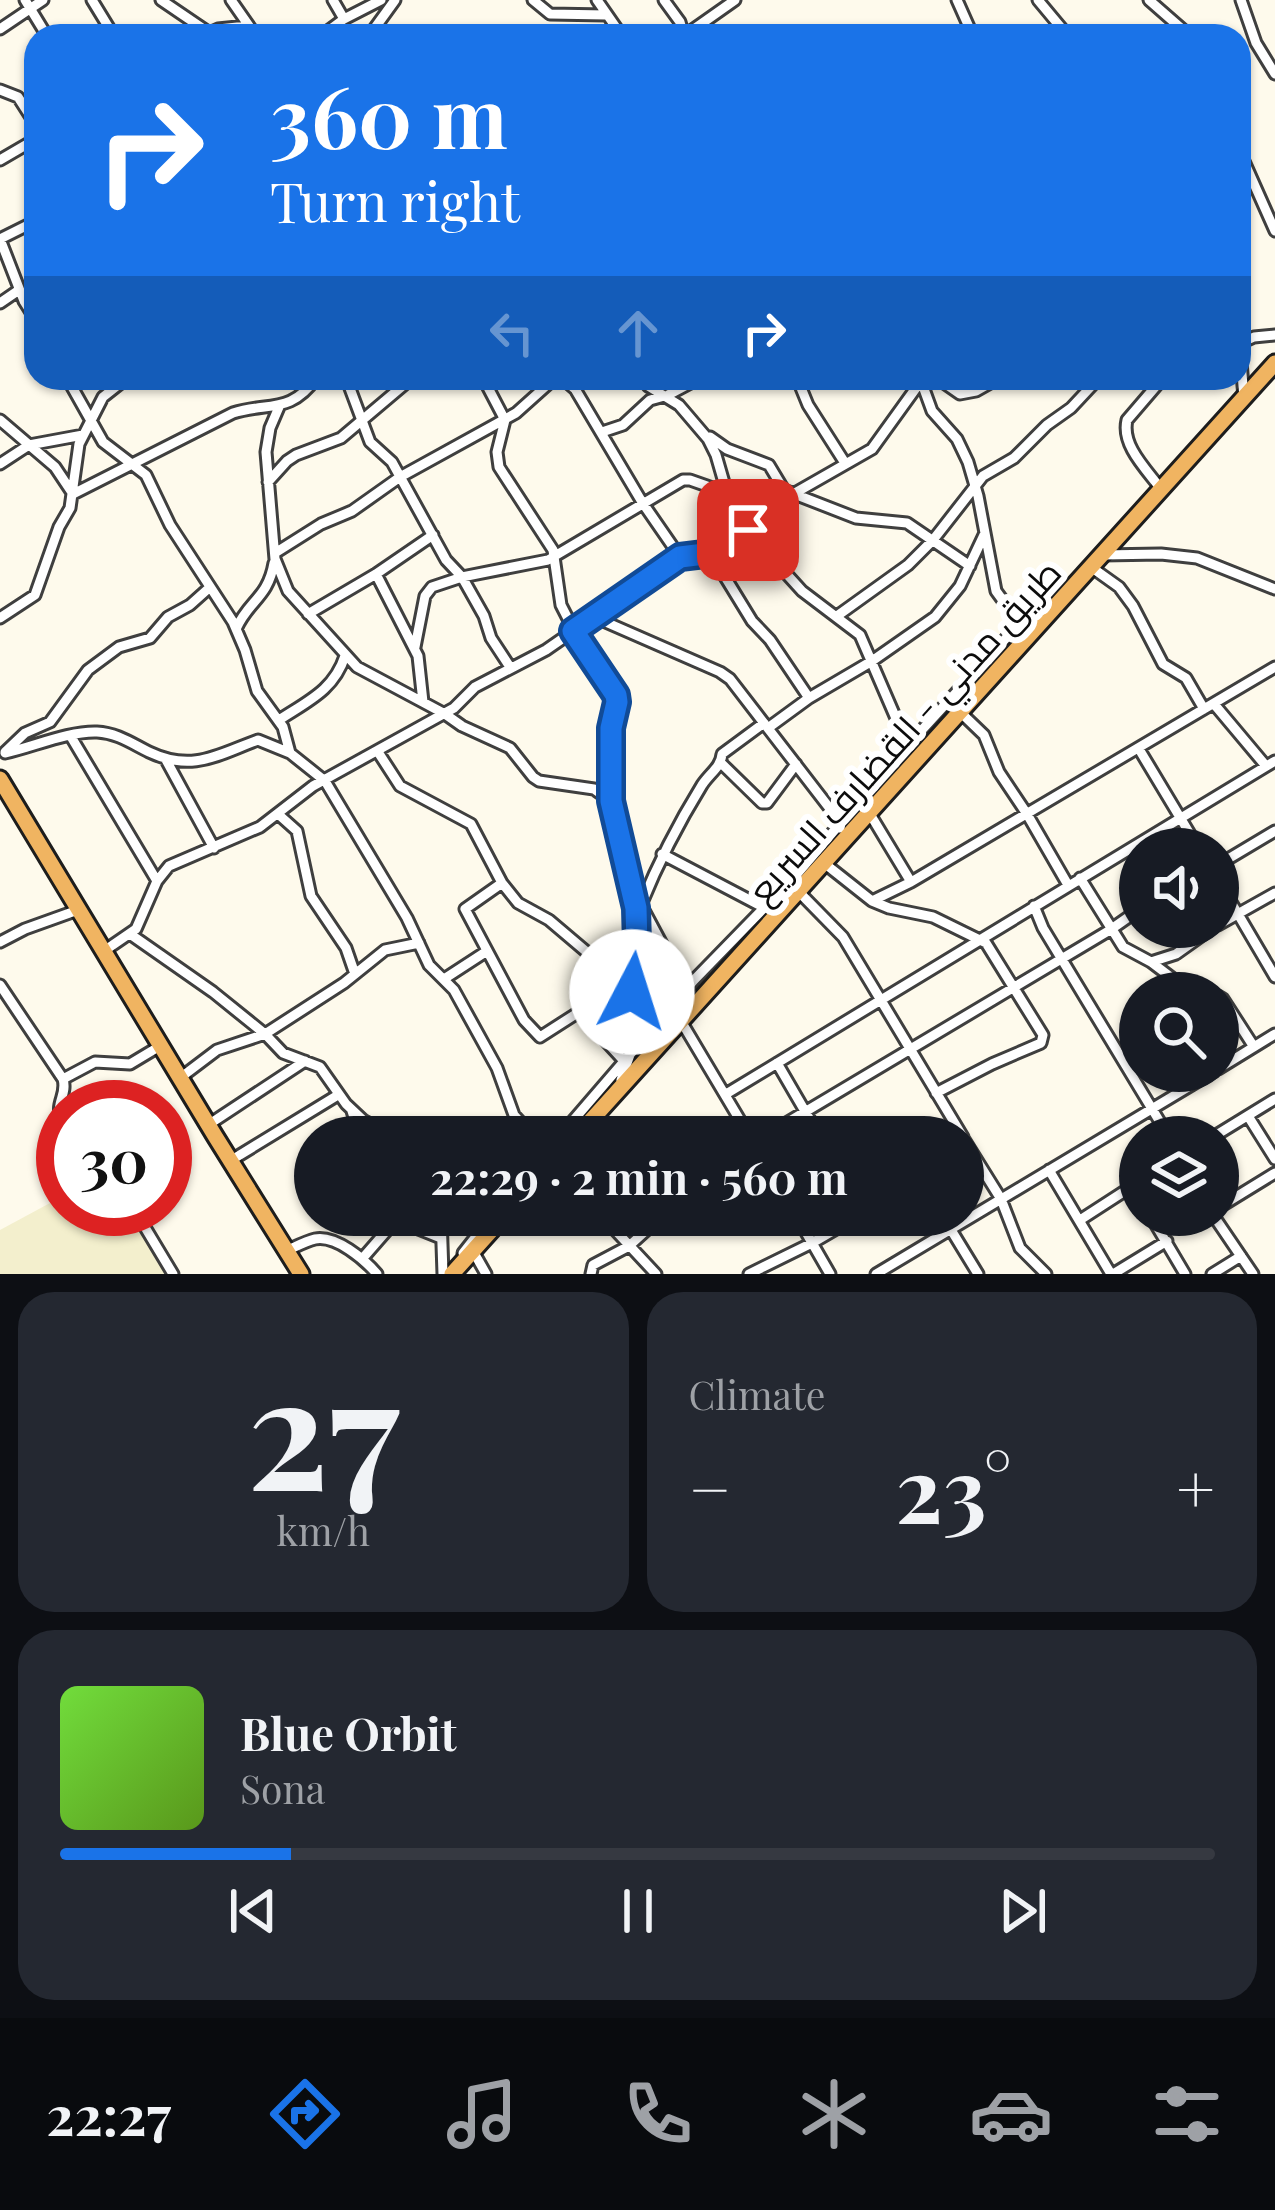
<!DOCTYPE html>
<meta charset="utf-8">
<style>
:root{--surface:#171b24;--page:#242831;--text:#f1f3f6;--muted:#9ea1a6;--line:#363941;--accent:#1a73e8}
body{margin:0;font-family:"Playfair Display",Cairo,serif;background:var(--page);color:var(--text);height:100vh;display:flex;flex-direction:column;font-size:45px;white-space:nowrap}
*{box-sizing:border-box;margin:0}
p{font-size:39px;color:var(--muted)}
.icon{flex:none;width:66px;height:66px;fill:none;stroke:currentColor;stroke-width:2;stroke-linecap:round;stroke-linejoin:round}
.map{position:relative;height:1274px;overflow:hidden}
.details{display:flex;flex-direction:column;gap:18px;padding:18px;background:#0d0f14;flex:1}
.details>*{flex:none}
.banner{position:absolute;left:24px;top:24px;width:1227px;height:366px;border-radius:36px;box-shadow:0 3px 9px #0004;background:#1a73e8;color:#fff;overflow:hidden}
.fabs{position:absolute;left:1119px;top:828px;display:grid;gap:24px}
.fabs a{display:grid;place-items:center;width:120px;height:120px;border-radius:50%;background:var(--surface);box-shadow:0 3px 9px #0004;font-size:60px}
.speed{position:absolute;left:36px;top:1080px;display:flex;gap:24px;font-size:60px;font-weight:700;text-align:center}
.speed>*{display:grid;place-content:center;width:156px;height:156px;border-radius:50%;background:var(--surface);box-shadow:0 3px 9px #0004;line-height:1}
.speed .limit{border:18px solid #d22;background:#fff;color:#111}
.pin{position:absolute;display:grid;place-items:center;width:102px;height:102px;color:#fff;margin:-51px;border-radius:24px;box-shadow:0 6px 18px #0006}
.me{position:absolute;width:132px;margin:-66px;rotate:5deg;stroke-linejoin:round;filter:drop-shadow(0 0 9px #0008)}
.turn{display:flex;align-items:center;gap:42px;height:252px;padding:0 48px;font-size:54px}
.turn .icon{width:156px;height:156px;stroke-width:2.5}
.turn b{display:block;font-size:84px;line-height:102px}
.lanes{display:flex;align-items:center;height:114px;padding:0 48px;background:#0003;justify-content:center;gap:60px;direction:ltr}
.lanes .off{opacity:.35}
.big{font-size:90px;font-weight:700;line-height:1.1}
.details .tile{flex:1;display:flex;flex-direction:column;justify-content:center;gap:18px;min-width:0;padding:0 42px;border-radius:36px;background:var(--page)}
.details .dial{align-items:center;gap:0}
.dial b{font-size:156px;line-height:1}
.song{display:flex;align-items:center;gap:36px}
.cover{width:144px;height:144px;border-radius:18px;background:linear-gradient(135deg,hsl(100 70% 55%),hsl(90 70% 35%))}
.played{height:12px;border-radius:6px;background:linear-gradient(90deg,var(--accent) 20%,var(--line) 20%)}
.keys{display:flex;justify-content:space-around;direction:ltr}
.heat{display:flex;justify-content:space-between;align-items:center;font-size:66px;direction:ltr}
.details .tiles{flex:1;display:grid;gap:18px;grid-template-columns:1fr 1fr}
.tile:last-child{grid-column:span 2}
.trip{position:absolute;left:294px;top:1116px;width:690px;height:120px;border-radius:60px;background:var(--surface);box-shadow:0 3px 9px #0004;font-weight:700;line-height:120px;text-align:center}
.tab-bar{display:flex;height:192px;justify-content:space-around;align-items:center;background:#090b0e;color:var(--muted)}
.tab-bar .icon{width:84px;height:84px}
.tab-bar .active{color:var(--accent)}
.tab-bar b{font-size:54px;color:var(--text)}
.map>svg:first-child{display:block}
.farmland{fill:#f3efcd}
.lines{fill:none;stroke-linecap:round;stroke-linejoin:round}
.minor-casing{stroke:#3f3f3f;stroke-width:15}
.trunk-casing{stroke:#1d1d1d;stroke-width:21}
.minor{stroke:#fff;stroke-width:9}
.trunk{stroke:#f0b461;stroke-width:15}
.route-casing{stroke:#114b97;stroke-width:30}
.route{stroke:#1a73e8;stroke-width:21}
.labels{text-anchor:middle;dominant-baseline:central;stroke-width:12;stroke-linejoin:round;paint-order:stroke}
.street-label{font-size:36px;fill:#0c0c0c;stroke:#fff}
</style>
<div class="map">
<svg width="1275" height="1274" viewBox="0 0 1275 1274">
<rect width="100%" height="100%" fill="#fefaec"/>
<path class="farmland" d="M 63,1196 L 63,1209 L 131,1209 L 172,1274 L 0,1274 L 0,1230 Z"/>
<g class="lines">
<defs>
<path id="minor" d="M 25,0 L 47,36
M 92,0 L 114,36
M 161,0 L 208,32
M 231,0 L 256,36
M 333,0 L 344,19
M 533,0 L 550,14 L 606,15
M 597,0 L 622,36
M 664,0 L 680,22 L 684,36
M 957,0 L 973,36
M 1038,0 L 1068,36
M 1149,0 L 1190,36
M 1241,0 L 1256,43 L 1275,74
M 0,29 L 43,0
M 202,36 L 218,29 L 247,26
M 321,36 L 344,19 L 381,0
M 369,36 L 395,0
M 684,36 L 735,0
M 875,36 L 876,34
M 0,90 L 18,97 L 36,125
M 1239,150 L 1275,231
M 0,160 L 36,139
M 0,239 L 24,301 L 36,320
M 0,239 L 36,221
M 0,303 L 19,290
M 67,378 L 103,442 L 146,475 L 170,525 L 233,622 L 245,650 L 257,691 L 283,727 L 290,753 L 325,781 L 407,918 L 429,965 L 454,990 L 497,1068 L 514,1115 L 534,1137
M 335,378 L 348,383 L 365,378
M 483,378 L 505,420 L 497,452 L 499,467 L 553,550 L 561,605 L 585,652 L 616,695 L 617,702 L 611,728 L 611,801 L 633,891 L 637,945 L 632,973 L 631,1052 L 621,1080
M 562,378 L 575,389 L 642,502 L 680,557
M 642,378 L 648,386 L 679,405 L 708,439 L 716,455 L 727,493 L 753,537 L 802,591 L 860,635 L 898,723 L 901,742 L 898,755
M 797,378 L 808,405 L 845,463
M 920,378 L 932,411 L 957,439 L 968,462 L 978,496 L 996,591 L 1023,628
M 937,378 L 960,394 L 976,391 L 999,378
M 348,383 L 370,442 L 392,462 L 446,560 L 462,577 L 484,616 L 491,638 L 510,667
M 1244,398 L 1240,349 L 1243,342 L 1254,337 L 1275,335
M 279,407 L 270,428 L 266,452 L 275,559 L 288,591 L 357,667 L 445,714 L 462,726 L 510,748 L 533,777 L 539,781 L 594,789 L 611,801
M 0,420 L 55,467 L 73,494
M 602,432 L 623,425 L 650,400 L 668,395 L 700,378
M 710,437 L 727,449 L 769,465 L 784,490 L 856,518 L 907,523 L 970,566
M 0,464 L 29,445 L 83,435
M 268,482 L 287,461 L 296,455 L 341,438 L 412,378
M 1161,489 C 1146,469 1121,445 1127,420 L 1163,378
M 73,494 L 233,413 C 268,402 291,414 316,378
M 275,553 L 321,524 L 352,511 L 400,477 L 516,413 L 555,378
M 711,554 L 752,621 L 770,640 L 809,698
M 1102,555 L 1161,554 L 1197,558 L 1275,589
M 1091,567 L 1119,587 L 1133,606 L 1163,664 L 1186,678 L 1204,709
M 376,574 L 418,656 L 423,702
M 308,614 L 376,574 L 433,535
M 837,616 L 908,565 L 933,540 L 983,476 L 1014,458 L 1047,425 L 1071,408 L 1099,378
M 594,617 L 720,672 L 730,679 L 841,823 L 840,828
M 0,618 L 35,595 L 59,527 L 70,508 L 79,444 L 103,397 L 127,378
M 236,629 C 248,601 268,598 274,563
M 415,647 L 425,596 L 432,587 L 462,577 L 548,560 L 683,480 L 690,480 L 727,493
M 962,693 L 957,709 L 984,735 L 999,772 L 1027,814 L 1068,885
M 1214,704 L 1266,766
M 279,720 C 308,701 334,690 345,656
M 768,728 L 809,698 L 872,661 L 935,617 L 960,586 L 984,535
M 70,735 L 157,881
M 1139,749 L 1199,849
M 5,752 L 25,733 L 50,722 L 88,670 L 119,647 L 150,638 L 168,617 L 190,605 L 209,588
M 378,752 L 400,786 L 471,824 L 502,883 L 518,903 L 549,920 L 595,959 L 622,975 L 630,987
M 5,753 C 33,747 68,731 97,732 C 117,733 131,743 149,752 C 193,773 219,754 258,740 L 290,753
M 165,758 L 214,848
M 721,763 L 762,803 L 767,803 L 796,764
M 278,814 L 297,831 L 311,896 L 346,948 L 355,974
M 870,814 L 911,882
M 662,854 L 763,907
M 824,863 L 872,901 L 889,908 L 933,917 L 986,943 L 1043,1035 L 1041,1043 L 992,1064 L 936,1093
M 1218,865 L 1275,831
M 1080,878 L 1123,947 L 1151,962 L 1180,984 L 1208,993
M 1218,880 L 1275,977
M 502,883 L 465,909 L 524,1020 L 540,1037 L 579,1012 L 624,1061
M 798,891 L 843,937 L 963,1137
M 639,901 L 686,989
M 872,901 L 911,882 L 1275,667
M 641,905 C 658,863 678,824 702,785 C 710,773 721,767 722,754 L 764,723
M 1034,906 L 1043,928 L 1169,1137
M 1218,925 L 1275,893
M 130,934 L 213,992 L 265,1034 L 283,1053 L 320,1067 L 346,1104 L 363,1120 L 374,1126 L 407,1131 L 419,1137
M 0,942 L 25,929 L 78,910
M 104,951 L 136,929 L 157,881 L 169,866 L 260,827 L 313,786 L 454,708 L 475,687 L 546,650 L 680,557 L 711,554 L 727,548 L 748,530 L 753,521 L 795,493 L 872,449 L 921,381
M 1151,962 L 1176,954 L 1214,927
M 444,979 L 487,951
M 0,985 L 63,1079 C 68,1096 53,1103 63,1122
M 1218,996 L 1223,999 L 1254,1047
M 681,1021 L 750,1137
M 1122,1057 L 1140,1045
M 777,1063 L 820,1137
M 1218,1069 L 1275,1034
M 180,1078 L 217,1050 L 265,1034 L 344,983 L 385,950 L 419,943
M 63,1079 L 95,1062 L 130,1064 L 160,1046
M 726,1094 L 1275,761
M 352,1111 L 360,1137
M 1248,1116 L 1275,1159
M 208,1125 L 305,1061
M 559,1137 L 694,980 L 797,874 L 898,756 L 1019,624
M 763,1137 L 1110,930 L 1140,909
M 1213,1137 L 1275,1099
M 963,1138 L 1001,1199 L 1020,1248 L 1046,1274
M 230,1161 L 338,1095
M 1049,1170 L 1111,1274
M 1140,1182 L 1131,1187 L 1140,1200
M 1218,1208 L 1275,1173
M 134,1209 L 173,1274
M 394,1215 L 396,1220 L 441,1238
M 441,1215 L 443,1274
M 601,1215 L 656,1274
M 796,1215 L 830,1274
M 942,1215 L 978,1274
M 1150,1215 L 1185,1274
M 1213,1215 L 1253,1274
M 1080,1220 L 1131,1187
M 286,1251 C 295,1247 306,1241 315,1239 C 336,1235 364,1259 377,1274
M 473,1251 L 486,1274
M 463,1253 L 493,1215
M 362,1259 L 396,1220
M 591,1274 L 593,1265 L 629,1246 L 651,1226 L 680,1215
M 749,1274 L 812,1243 L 860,1215
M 876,1274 L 1215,1071
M 1113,1274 L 1167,1241
M 1212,1274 L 1241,1256"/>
<path id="trunk" d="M 0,779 L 215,1136 L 301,1274
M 576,1137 L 1275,363
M 452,1274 L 505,1215"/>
</defs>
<use href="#minor" class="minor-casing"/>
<use href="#trunk" class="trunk-casing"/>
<use href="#minor" class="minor"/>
<use href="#trunk" class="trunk"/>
</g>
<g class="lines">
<defs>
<path id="route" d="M 632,992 L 637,945 L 636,908 L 611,801 L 611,728 L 617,702 L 616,695 L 573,631 L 680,557 L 721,552 L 748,530"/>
</defs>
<use href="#route" class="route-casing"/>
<use href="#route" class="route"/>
</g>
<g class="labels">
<g class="street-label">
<text transform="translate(903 730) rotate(-48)">طريق مدني - القضارف السريع</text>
</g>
</g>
</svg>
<div class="fabs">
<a><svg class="icon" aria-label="sound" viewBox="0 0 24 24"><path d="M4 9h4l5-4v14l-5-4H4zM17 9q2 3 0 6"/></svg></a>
<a><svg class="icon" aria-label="search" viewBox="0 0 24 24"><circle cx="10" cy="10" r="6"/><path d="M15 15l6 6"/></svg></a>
<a><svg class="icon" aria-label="layers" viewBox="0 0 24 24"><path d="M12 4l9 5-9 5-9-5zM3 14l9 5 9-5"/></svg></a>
</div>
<div class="speed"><div class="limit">30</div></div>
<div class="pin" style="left:748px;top:530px;background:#d93025"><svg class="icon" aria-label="arrive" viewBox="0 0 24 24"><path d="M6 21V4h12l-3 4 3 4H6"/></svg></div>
<svg class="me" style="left:632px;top:992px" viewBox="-20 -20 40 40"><circle r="19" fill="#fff"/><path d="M0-13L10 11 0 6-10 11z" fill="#1a73e8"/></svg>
<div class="trip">22:29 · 2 min · 560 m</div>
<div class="banner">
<div class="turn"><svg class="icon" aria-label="right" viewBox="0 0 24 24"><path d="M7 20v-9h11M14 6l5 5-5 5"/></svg><div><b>360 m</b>Turn right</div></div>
<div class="lanes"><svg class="icon off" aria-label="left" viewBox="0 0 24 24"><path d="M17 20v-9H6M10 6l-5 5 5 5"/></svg><svg class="icon off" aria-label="ahead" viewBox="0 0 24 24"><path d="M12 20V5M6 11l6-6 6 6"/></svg><svg class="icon" aria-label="right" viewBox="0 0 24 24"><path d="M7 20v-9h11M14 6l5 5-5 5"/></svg></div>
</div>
</div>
<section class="details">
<div class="tiles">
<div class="tile dial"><b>27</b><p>km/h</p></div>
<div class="tile"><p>Climate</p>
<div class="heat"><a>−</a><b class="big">23°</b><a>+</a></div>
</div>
<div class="tile">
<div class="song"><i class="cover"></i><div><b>Blue Orbit</b><p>Sona</p></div></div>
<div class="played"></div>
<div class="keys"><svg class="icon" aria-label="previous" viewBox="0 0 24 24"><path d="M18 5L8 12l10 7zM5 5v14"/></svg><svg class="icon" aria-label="pause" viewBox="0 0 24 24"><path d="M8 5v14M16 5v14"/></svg><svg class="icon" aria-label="next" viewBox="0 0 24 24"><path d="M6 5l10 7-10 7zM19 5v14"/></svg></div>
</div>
</div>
</section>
<nav class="tab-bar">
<b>22:27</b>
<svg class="icon active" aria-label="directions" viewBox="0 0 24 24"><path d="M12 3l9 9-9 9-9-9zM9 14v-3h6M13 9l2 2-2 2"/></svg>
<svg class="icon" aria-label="music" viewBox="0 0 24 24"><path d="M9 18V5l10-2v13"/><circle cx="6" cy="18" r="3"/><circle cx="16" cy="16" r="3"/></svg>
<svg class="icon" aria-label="phone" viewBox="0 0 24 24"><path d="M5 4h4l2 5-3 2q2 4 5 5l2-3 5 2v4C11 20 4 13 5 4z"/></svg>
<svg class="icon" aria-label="climate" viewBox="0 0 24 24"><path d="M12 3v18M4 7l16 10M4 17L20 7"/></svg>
<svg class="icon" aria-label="car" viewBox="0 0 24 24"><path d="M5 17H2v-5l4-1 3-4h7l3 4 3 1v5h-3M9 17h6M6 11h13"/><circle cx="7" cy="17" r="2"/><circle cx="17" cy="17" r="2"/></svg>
<svg class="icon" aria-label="filters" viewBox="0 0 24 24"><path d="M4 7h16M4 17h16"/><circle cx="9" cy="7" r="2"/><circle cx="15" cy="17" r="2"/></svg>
</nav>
